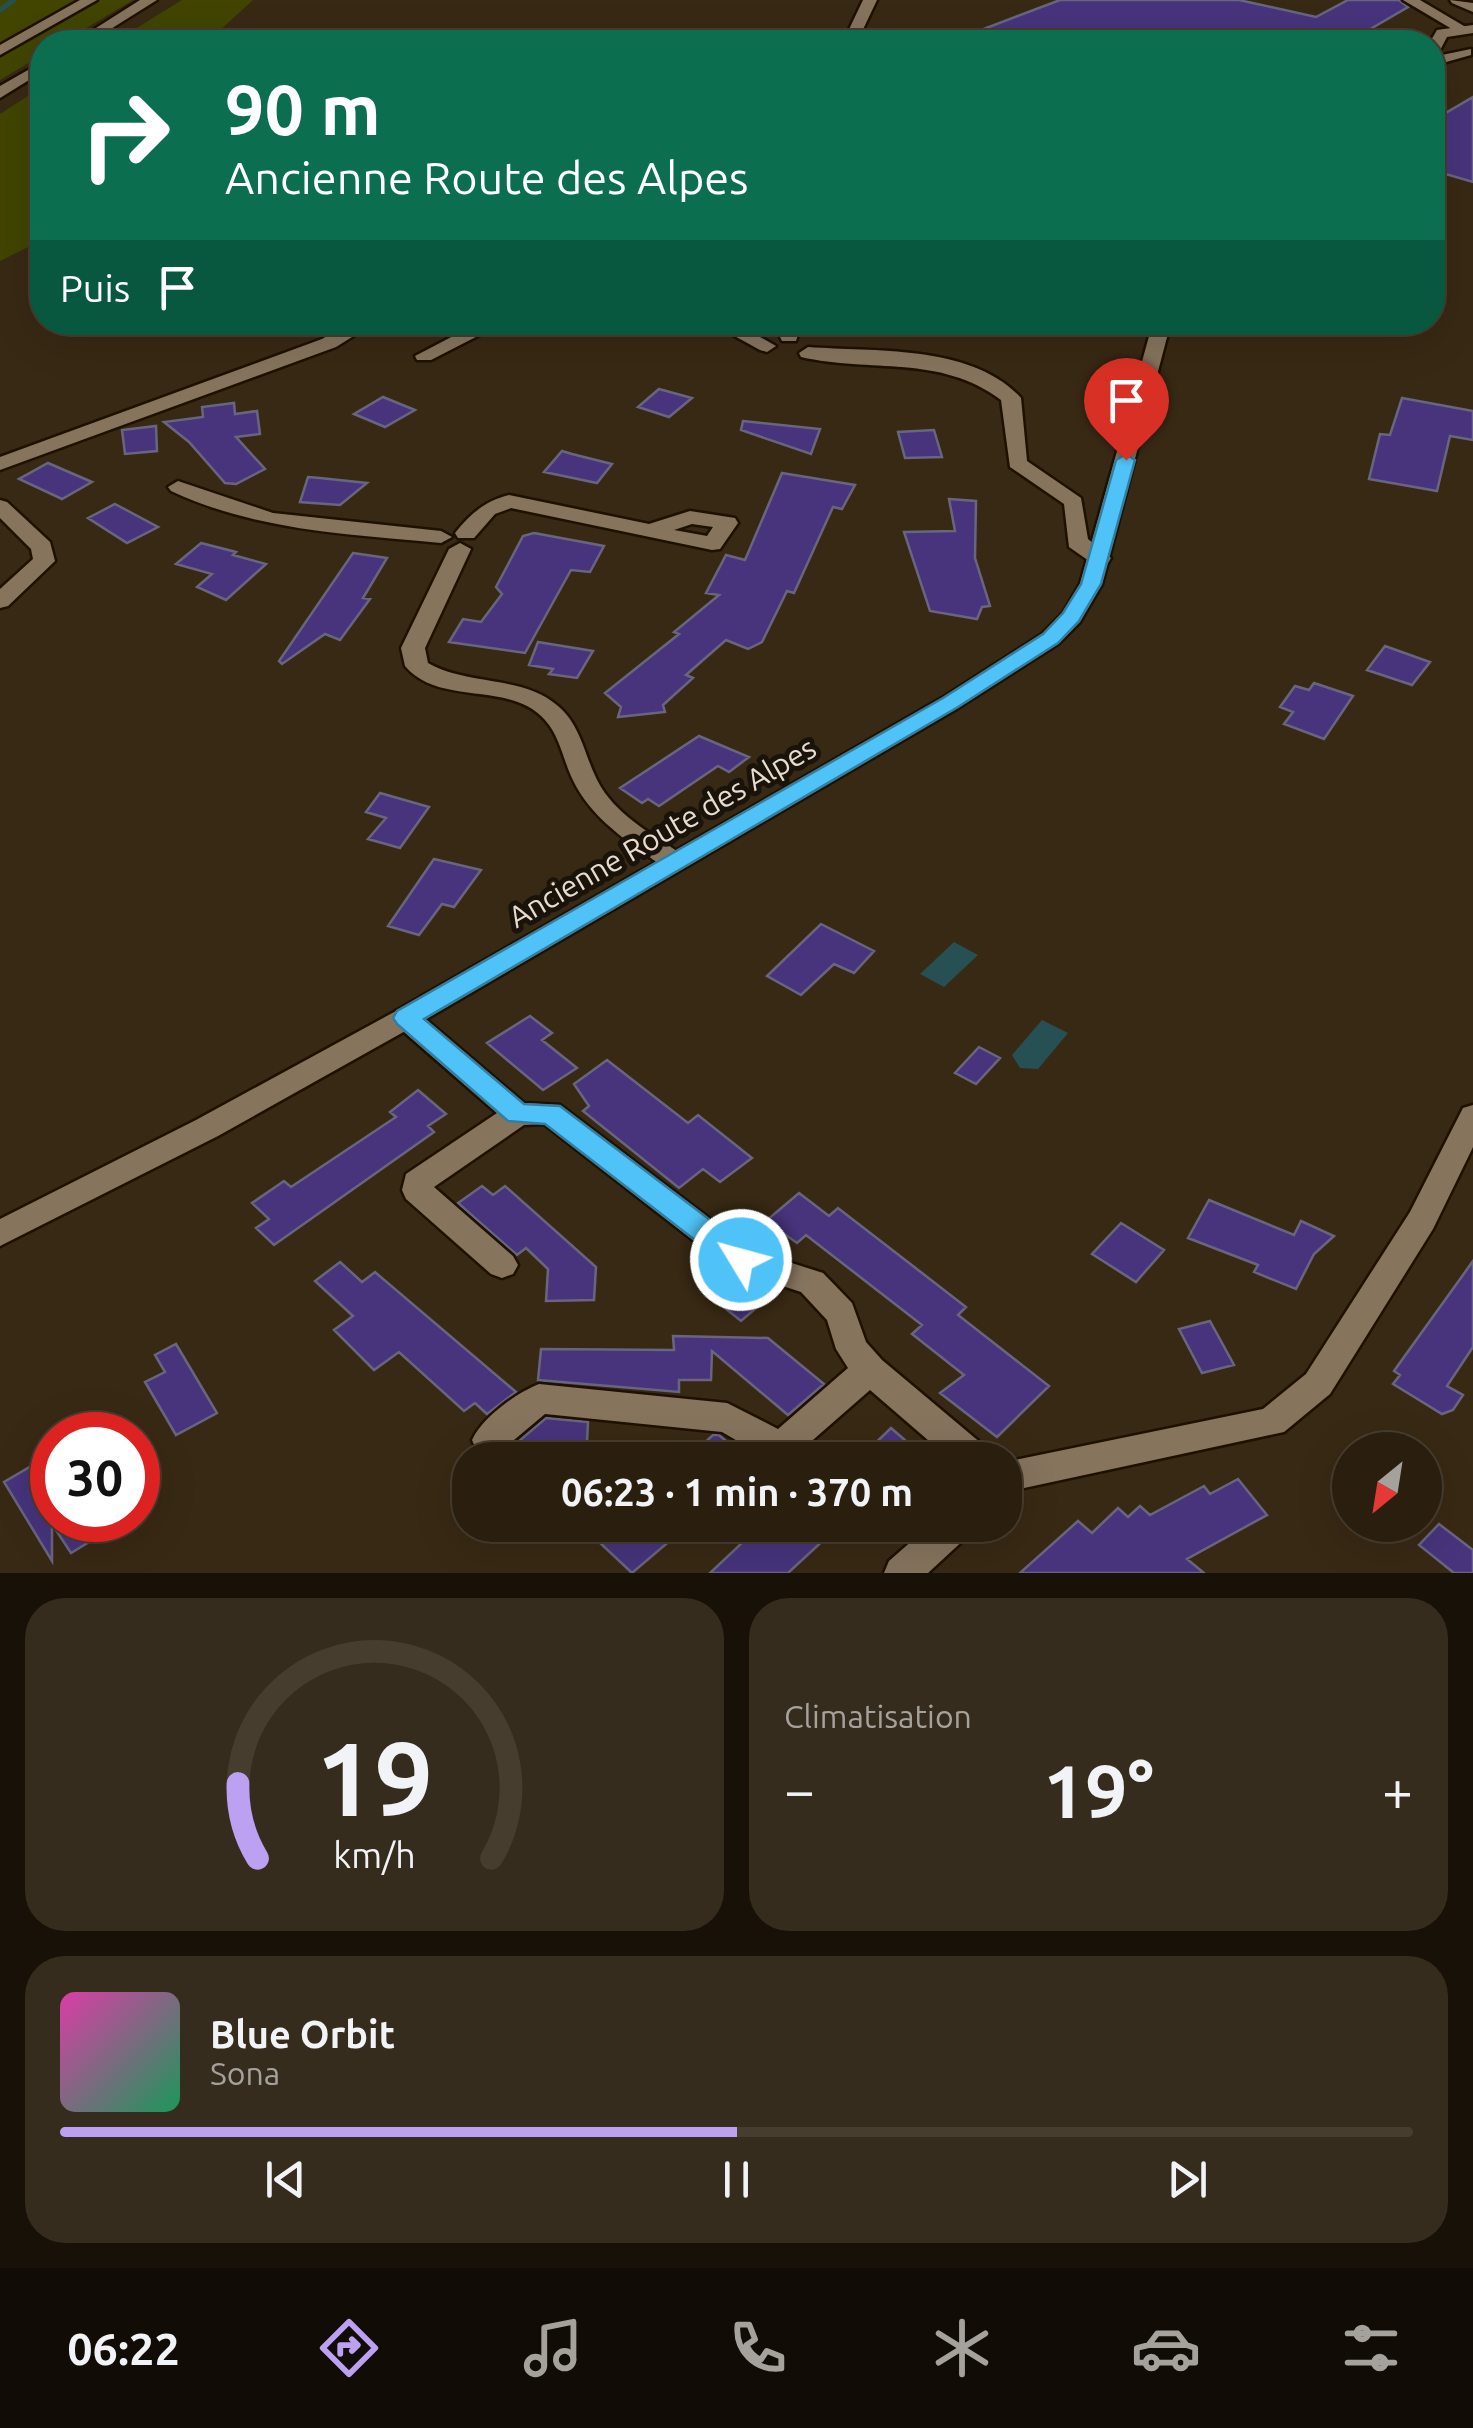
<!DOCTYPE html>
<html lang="fr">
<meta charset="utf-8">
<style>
:root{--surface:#2a1f0f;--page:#362c1d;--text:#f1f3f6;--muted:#a5a29e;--line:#463d2f;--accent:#bca0f2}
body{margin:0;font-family:Ubuntu,sans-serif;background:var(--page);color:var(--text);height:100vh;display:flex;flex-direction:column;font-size:38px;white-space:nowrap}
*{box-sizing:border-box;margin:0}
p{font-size:32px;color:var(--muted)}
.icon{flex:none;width:55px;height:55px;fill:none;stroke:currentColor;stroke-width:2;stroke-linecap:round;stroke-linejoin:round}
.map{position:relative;height:1573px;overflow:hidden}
.panel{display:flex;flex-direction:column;gap:25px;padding:25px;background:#171108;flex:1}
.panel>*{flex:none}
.top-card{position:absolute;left:30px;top:30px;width:1415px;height:305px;border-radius:40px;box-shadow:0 10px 40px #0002,0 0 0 2px var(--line);background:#0b6e4f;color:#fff;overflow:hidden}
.needle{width:65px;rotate:210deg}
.tools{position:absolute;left:1332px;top:1432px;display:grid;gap:20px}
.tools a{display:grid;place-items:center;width:110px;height:110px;border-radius:50%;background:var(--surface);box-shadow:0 10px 40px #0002,0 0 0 2px var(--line);font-size:50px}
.speed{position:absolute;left:30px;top:1412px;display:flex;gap:20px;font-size:50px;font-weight:700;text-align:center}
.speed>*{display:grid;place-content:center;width:130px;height:130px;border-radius:50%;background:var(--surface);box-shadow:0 10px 40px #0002,0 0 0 2px var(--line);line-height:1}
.speed .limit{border:15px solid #d22;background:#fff;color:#111}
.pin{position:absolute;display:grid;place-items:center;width:85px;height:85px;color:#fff;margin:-102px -42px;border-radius:50% 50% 50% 0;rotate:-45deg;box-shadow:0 0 10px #0007}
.pin .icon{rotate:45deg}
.me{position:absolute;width:110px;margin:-55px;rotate:307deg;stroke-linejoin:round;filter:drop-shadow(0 0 8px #0008)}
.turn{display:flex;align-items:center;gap:35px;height:210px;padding:0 30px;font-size:45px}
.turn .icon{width:130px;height:130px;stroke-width:2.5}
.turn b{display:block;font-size:70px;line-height:85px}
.then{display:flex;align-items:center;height:95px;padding:0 30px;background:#0003;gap:20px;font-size:38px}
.big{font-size:75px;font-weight:700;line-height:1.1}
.panel .card{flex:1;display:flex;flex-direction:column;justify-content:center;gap:15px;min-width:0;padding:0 35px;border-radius:40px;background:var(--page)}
.panel .dial{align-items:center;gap:0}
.dial svg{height:260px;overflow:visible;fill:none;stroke:var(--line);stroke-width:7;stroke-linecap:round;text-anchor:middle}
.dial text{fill:var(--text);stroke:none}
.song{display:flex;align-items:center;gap:30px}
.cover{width:120px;height:120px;border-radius:15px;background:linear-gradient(135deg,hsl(320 70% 55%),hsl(150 70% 35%))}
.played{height:10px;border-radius:5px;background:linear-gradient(90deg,var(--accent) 50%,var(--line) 50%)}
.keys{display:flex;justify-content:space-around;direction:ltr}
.heat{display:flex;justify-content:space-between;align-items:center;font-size:55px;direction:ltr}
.panel .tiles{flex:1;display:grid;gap:25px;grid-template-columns:1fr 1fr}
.card:last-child{grid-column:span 2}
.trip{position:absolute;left:452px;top:1442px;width:570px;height:100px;border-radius:40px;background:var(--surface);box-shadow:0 10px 40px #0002,0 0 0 2px var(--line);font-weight:700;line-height:100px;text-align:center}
.tab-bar{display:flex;height:160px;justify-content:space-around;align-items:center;background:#110c06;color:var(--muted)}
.tab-bar .icon{width:70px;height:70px}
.tab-bar .current{color:var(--accent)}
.tab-bar b{font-size:45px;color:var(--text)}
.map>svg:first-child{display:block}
.green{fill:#414500}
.water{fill:#275055}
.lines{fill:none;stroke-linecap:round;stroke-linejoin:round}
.stream{stroke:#275055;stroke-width:5}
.building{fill:#47347c;stroke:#69657f;stroke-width:2.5}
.minor-casing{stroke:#1f1101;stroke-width:5}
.tertiary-casing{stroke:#1f1101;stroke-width:5}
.secondary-casing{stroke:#1f1101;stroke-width:5}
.minor{fill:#86745d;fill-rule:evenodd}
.tertiary{fill:#86745d;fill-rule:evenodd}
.secondary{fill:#86745d;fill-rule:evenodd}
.route{fill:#4fc3f7;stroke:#337fa1;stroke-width:2.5}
.labels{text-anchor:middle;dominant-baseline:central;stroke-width:10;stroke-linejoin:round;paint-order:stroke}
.street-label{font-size:30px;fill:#e7dcd0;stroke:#1a130a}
</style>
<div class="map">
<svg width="1473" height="1573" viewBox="0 0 1473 1573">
<rect width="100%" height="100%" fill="#382914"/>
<path class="green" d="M 0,0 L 133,0 L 63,42 L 42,42 L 42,55 L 0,80 Z
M 182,0 L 253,0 L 207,42 L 114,42 Z
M 42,87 L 42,240 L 0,261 L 0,114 Z"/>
<path class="water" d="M 954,942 L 978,955 L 944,987 L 920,974 Z
M 1042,1020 L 1068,1033 L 1038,1069 L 1020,1068 L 1012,1055 Z"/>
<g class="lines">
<path class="stream" d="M 0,10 L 14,0"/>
</g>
<path class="building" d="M 1060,0 L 1239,0 L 1316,17 L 1348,0 L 1399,0 L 1408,7 L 1348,42 L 1215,42 L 1168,32 L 1166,42 L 964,42 L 987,31 L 981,30 Z
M 1473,97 L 1473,182 L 1432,170 L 1432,121 Z
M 659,389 L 692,398 L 669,417 L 638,407 Z
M 383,397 L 415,410 L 385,427 L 354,414 Z
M 1402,398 L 1473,411 L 1473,440 L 1450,436 L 1437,491 L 1369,479 L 1380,434 L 1390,435 Z
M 234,403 L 235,414 L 257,411 L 260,434 L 236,437 L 265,469 L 236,484 L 225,483 L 189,442 L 164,422 L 203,417 L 202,407 Z
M 743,421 L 820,429 L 811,454 L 741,430 Z
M 156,426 L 157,451 L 125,454 L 122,430 Z
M 934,430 L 942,457 L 905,458 L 898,432 Z
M 562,451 L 572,454 L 612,464 L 597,483 L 544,472 Z
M 48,463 L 92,482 L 62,499 L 19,479 Z
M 782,473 L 855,485 L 842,509 L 833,507 L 794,593 L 787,591 L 762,642 L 748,649 L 726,640 L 686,675 L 693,678 L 663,705 L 665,712 L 618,717 L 621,707 L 605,693 L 679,634 L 674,632 L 719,595 L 706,593 L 726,555 L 745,560 Z
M 308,477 L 320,478 L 367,483 L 340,505 L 300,502 Z
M 949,499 L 976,501 L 975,558 L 990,606 L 982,607 L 977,619 L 930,611 L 904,532 L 955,531 Z
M 115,504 L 158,527 L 127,543 L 88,518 Z
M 534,533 L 604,546 L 590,572 L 571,570 L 525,653 L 449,642 L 463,619 L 481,622 L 502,594 L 496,587 L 523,536 Z
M 201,543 L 236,552 L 233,555 L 266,564 L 226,600 L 197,587 L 212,574 L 176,564 Z
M 353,553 L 387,558 L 363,598 L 370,599 L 340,640 L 325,634 L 282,664 L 279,661 Z
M 538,642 L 593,651 L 577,678 L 549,674 L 553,669 L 529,665 Z
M 1385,646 L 1430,662 L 1412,685 L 1367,670 Z
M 1314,683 L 1353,696 L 1324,739 L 1284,724 L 1293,712 L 1280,707 L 1295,686 L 1309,690 Z
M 699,736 L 749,757 L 729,772 L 718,766 L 659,806 L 648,799 L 642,803 L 620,788 Z
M 380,793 L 429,807 L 400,848 L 368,839 L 386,818 L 366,812 Z
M 434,859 L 481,870 L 454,907 L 442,904 L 419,935 L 388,926 Z
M 821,924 L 874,951 L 854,973 L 834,964 L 801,995 L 767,976 Z
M 530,1016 L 552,1033 L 542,1040 L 577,1068 L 543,1090 L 487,1043 Z
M 979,1047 L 1000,1058 L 976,1084 L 955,1073 Z
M 607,1060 L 688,1123 L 698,1115 L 752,1158 L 720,1182 L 703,1169 L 679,1188 L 583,1111 L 589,1106 L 574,1084 Z
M 418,1090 L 446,1114 L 428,1126 L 434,1132 L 274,1245 L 256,1228 L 269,1219 L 252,1203 L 284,1181 L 291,1187 L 396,1117 L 390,1112 Z
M 482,1186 L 493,1195 L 505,1186 L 596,1267 L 594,1300 L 546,1301 L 548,1269 L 526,1248 L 517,1255 L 458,1203 Z
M 799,1193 L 829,1216 L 838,1208 L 966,1307 L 958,1315 L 1049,1386 L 997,1437 L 940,1393 L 964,1375 L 912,1334 L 922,1325 L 806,1235 L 797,1243 L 766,1221 Z
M 1209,1200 L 1294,1235 L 1301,1221 L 1334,1236 L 1314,1254 L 1296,1289 L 1254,1272 L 1258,1265 L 1188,1238 Z
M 1121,1223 L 1164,1250 L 1136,1282 L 1092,1254 Z
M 1473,1261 L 1473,1347 L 1447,1386 L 1463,1395 L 1453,1410 L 1442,1414 L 1393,1384 L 1400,1375 L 1394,1371 Z
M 340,1262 L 362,1282 L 375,1272 L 516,1392 L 487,1414 L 475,1403 L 464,1411 L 399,1352 L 374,1370 L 334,1330 L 353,1316 L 315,1281 Z
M 732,1281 L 762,1303 L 741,1321 L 711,1297 Z
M 1210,1321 L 1234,1365 L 1202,1373 L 1179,1329 Z
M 673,1336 L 768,1338 L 824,1384 L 788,1415 L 712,1351 L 711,1380 L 679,1380 L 679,1392 L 538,1380 L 541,1349 L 674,1350 Z
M 176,1344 L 217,1413 L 176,1435 L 145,1382 L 165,1372 L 155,1355 Z
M 546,1418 L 588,1422 L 587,1442 L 567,1444 L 566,1460 L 518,1460 L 519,1441 Z
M 891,1428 L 928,1460 L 858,1460 Z
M 713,1435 L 719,1435 L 748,1460 L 686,1460 Z
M 52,1454 L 52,1520 L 125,1520 L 71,1553 L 52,1524 L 52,1561 L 4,1482 Z
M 1238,1479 L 1267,1515 L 1187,1559 L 1204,1573 L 1020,1573 L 1078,1521 L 1092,1533 L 1118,1508 L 1128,1517 L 1140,1506 L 1150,1515 L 1204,1486 L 1210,1494 Z
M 1439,1524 L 1473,1550 L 1473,1573 L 1454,1573 L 1419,1545 Z
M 581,1525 L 656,1525 L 672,1539 L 632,1573 Z
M 761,1525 L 840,1525 L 788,1573 L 710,1573 Z"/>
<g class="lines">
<defs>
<path id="minor" d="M 863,0 L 877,0 L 857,42 L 843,42 Z
M 1450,0 L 1473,3 L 1473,12 L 1452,3 Z
M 352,322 L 376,322 L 336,347 L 0,470 L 0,457 L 322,339 Z
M 480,322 L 505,322 L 431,360 L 417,360 L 415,356 Z
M 709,322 L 734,322 L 776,346 L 767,352 L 760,350 Z
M 784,322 L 802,322 L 796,341 L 782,341 L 780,337 Z
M 808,347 C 874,352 972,344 1021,398 L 1027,461 L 1081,498 L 1088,539 L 1111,558 L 1108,563 L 1092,563 L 1069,547 L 1064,504 L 1010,467 L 1001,400 C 940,354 871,373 801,357 L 799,353 Z
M 178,481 L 273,513 L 441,531 L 452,537 L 441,543 C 348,534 257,531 171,491 L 168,487 Z
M 509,495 L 649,524 L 690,511 L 735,518 L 738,523 L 720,549 L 712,550 L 511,508 L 495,514 L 474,538 L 458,538 L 455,533 C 470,514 485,501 509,495 ZM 692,524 L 713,527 L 707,536 L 674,530 Z
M 0,500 L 7,502 L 50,542 L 55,561 L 8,606 L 0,608 L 0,589 L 33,559 L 31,549 L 0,518 Z
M 460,543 L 471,549 L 425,648 L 428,663 C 468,686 523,675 558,706 C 583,727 585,761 601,787 C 620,818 656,836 684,856 L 688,862 L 684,868 C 668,873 657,862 644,853 C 614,832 586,810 571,776 C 563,758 559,735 545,720 C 510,680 439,707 405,666 L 401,648 L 449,549 Z
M 406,1008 L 416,1011 L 524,1103 L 560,1105 L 751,1250 L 823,1273 L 852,1303 L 866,1342 L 882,1360 L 988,1449 L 993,1460 L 951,1460 L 870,1390 L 790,1460 L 769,1459 L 722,1432 L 545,1414 L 501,1451 L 489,1455 L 477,1451 L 472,1440 C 482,1418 516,1393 539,1384 L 727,1403 L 778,1429 L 848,1368 L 836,1349 L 827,1320 L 801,1292 L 730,1269 L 544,1124 L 524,1125 L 434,1187 L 513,1256 L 518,1265 L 513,1274 L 502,1278 L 491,1274 L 406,1199 L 402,1190 L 406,1174 L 497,1113 L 396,1025 L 392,1018 L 396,1011 Z
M 1473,1105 L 1473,1147 L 1433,1229 L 1330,1394 L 1284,1432 L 1005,1492 L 1005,1462 L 1263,1409 L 1306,1374 L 1410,1212 L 1463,1108 Z
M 930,1525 L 973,1525 L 968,1536 L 928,1573 L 884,1573 L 889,1561 Z"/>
<path id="tertiary" d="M 80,0 L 97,0 L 0,55 L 0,45 Z
M 1403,0 L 1420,0 L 1469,29 L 1457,32 Z"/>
<path id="secondary" d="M 140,0 L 157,0 L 90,42 L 74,42 Z
M 1473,25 L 1473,33 L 1447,37 L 1437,56 L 1471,49 L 1471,55 L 1432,66 L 1430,42 L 1437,30 Z
M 42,62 L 42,72 L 0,98 L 0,86 Z
M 1153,322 L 1171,322 L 1102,584 L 1080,622 L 1058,644 L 958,708 L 416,1025 L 218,1136 L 0,1246 L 0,1219 L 196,1120 L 396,1011 L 942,698 L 1042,634 L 1063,613 L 1080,584 Z"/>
</defs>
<use href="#minor" class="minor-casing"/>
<use href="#tertiary" class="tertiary-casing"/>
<use href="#secondary" class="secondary-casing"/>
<use href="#minor" class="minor"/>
<use href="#tertiary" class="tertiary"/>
<use href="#secondary" class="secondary"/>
</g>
<path class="route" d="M 1126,454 L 1135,460 L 1101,584 L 1079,621 L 1058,643 L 958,707 L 424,1019 L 524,1104 L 560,1106 L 751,1251 L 755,1260 L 751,1268 L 731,1268 L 545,1124 L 508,1121 L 397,1024 L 393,1018 L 397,1011 L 943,698 L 1043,634 L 1063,613 L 1081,584 L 1116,460 Z"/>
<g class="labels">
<g class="street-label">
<text transform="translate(662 832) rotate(-30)">Ancienne Route des Alpes</text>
</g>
</g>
</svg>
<div class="tools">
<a><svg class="needle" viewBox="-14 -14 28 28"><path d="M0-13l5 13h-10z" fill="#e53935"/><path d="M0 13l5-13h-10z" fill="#a5a29e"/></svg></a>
</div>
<div class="speed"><div class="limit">30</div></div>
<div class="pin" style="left:1126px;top:460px;background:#d93025"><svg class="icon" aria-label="arrive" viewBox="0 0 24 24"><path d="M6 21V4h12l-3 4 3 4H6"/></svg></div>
<svg class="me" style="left:741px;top:1260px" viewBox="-20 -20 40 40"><circle r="17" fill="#4fc3f7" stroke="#fff" stroke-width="3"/><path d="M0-11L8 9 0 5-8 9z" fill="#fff"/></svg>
<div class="trip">06:23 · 1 min · 370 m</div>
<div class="top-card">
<div class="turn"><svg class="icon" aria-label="right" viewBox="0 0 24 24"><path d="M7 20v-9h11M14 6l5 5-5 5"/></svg><div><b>90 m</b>Ancienne Route des Alpes</div></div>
<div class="then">Puis<svg class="icon" aria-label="arrive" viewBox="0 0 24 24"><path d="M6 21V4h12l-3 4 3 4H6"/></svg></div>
</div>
</div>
<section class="panel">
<div class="tiles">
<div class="card dial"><svg viewBox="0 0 100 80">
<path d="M14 69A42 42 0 1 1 86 69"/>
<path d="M14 69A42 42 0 0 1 8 46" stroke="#bca0f2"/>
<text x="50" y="56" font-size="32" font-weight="700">19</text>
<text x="50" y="72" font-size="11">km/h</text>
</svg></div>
<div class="card"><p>Climatisation</p>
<div class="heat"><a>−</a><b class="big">19°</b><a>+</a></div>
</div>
<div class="card">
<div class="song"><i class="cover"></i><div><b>Blue Orbit</b><p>Sona</p></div></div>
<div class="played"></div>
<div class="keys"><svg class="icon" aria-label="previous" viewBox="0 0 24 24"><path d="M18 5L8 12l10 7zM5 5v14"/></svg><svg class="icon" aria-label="pause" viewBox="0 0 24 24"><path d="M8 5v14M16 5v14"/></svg><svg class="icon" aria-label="next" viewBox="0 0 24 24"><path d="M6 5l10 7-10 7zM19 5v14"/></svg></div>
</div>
</div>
</section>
<nav class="tab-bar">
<b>06:22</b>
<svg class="icon current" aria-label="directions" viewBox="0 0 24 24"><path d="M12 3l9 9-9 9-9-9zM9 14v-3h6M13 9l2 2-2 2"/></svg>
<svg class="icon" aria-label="music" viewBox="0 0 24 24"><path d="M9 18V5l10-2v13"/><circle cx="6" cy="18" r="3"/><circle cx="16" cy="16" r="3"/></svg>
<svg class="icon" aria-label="phone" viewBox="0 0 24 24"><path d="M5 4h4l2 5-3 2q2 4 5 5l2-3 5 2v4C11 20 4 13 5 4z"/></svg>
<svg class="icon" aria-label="climate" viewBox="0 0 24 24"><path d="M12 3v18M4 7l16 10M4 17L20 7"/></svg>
<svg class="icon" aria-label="car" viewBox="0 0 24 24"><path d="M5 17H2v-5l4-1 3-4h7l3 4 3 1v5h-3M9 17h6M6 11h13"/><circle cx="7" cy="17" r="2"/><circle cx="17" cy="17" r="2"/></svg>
<svg class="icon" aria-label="filters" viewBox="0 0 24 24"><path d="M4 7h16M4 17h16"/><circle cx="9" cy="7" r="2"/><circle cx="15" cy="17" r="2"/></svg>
</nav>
